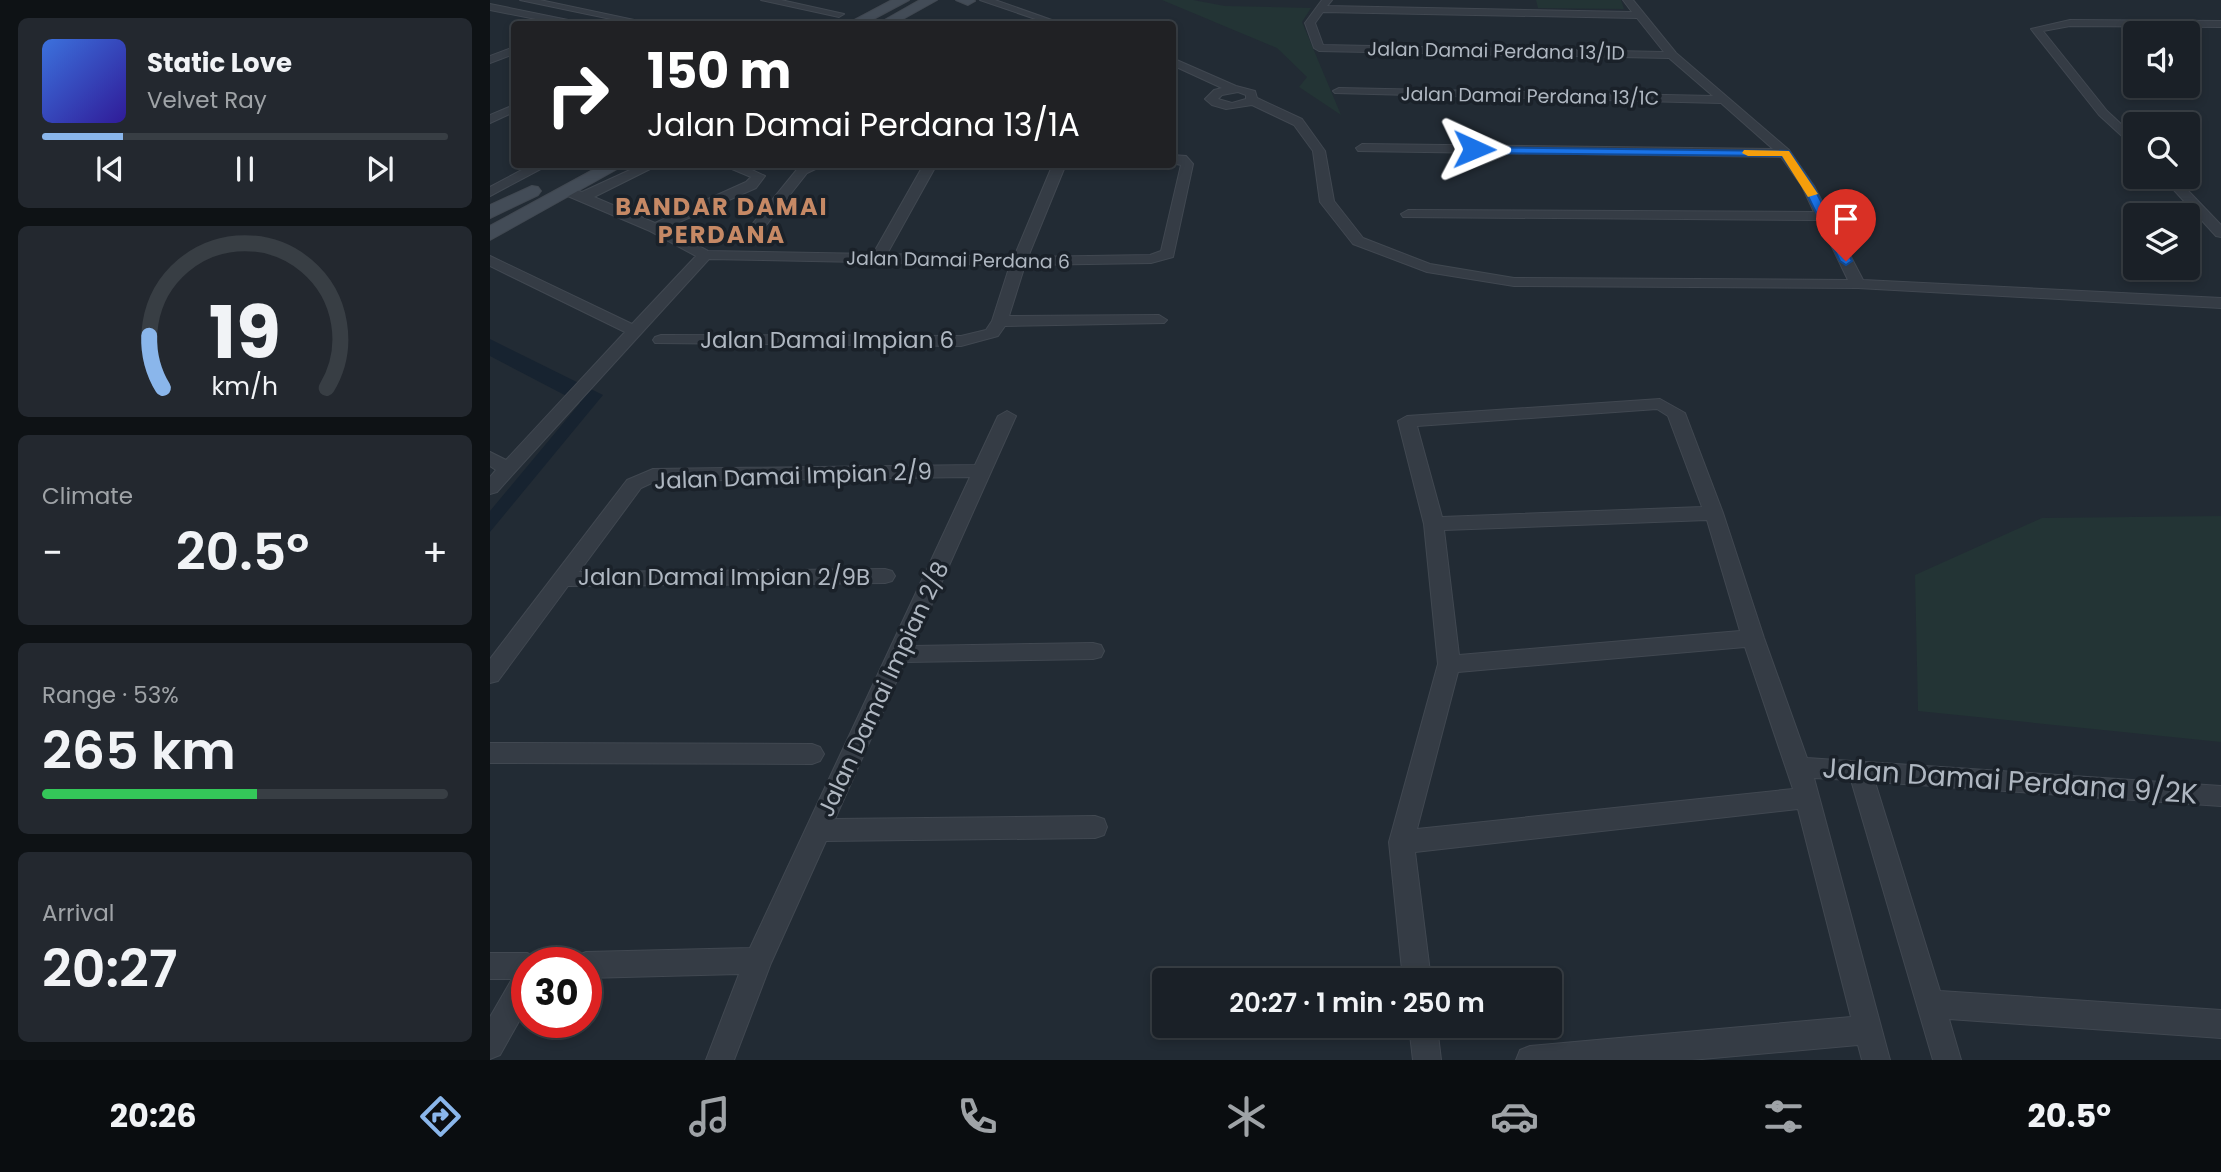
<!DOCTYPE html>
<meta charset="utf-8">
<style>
:root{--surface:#1a2027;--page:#23282f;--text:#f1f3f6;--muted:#9fa3a7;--line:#383e44;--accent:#8ab6eb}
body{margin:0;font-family:Poppins,sans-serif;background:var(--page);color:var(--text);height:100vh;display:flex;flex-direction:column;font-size:26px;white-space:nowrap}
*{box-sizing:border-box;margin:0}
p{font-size:23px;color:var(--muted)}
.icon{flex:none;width:38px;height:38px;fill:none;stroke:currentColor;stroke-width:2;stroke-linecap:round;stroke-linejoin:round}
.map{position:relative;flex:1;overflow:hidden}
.sheet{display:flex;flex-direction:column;gap:18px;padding:18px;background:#0e1215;width:490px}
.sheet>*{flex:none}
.guide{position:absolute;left:21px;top:21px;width:665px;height:147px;border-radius:7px;box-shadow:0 4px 10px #0003,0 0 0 2px var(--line);background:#202124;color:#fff;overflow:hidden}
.fabs{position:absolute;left:1633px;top:21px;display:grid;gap:14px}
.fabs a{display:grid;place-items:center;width:77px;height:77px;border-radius:7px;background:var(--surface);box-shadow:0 4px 10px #0003,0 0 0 2px var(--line);font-size:35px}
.speed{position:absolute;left:21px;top:947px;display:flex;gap:14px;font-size:35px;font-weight:700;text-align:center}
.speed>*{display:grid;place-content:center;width:91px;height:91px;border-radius:50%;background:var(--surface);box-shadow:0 4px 10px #0003,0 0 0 2px var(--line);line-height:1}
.speed .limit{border:10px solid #d22;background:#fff;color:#111}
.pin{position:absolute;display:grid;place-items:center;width:60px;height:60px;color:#fff;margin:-72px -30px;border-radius:50% 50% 50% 0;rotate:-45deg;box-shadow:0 0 7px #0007}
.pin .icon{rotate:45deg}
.me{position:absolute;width:77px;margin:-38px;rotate:91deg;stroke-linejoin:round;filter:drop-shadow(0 0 5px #0008)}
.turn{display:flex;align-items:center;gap:24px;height:147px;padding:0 21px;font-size:32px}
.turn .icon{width:91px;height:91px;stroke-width:2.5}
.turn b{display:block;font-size:49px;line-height:60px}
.big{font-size:52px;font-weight:600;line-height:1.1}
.sheet .widget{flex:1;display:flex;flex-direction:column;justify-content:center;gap:10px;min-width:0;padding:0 24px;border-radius:10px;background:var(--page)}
.sheet .dial{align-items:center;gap:0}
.dial svg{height:182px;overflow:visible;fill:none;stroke:var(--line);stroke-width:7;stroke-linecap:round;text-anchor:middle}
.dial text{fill:var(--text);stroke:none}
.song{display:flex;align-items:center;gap:21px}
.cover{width:84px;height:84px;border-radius:10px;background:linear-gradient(135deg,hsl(220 70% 55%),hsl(250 70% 35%))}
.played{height:7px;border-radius:4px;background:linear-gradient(90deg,var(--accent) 20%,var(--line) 20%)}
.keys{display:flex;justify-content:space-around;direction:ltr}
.heat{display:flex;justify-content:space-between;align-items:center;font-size:38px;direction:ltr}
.charge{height:10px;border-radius:5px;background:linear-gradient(90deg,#34c759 53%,var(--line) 0)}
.trip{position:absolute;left:662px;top:968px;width:410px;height:70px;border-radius:7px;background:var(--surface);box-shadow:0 4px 10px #0003,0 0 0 2px var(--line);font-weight:600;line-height:70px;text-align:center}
.tabs{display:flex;height:112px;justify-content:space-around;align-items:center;background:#0a0d10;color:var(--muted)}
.tabs .icon{width:49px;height:49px}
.tabs .current{color:var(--accent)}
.tabs b{font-size:32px;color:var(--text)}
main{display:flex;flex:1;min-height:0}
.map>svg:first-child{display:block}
.green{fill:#233435}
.water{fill:#172330}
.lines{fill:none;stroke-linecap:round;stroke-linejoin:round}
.minor-casing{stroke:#414851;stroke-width:2}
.secondary-casing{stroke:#414851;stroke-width:2}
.minor{fill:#353c45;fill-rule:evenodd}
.secondary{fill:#434c57;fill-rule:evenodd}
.route{fill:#1a73e8;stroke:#114b97;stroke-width:2}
.slow{fill:#f59e0b}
.labels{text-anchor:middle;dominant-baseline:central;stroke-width:7;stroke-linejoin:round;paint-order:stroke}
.far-street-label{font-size:19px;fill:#afb7c1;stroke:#1a2129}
.street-label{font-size:23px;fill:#afb7c1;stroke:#1a2129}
.far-district-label{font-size:24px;font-weight:bold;letter-spacing:2px;fill:#c68965;stroke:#1a2129}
.near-street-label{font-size:28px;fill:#afb7c1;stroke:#1a2129}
</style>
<main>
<section class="sheet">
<div class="widget">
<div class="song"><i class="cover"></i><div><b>Static Love</b><p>Velvet Ray</p></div></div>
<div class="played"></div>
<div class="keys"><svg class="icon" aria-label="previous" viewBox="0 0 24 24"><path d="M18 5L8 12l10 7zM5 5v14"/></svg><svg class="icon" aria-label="pause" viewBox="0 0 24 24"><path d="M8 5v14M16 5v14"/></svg><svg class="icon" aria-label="next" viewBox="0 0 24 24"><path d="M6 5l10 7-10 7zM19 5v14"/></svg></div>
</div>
<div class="widget dial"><svg viewBox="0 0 100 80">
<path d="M14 69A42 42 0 1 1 86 69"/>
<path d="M14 69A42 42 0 0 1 8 46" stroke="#8ab6eb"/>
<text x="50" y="56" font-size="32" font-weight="700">19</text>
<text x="50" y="72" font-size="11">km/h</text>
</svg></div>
<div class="widget"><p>Climate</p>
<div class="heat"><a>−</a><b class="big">20.5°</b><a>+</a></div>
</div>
<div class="widget"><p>Range · 53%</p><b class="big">265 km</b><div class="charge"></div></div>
<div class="widget"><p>Arrival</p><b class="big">20:27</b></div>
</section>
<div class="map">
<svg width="1731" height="1060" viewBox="0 0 1731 1060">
<rect width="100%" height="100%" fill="#222b34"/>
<path class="green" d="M 672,0 L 703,0 L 735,6 L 821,8 L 812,22 L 851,115 L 809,87 L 817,77 L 787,48 Z
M 1046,0 L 1131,0 L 1134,9 L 1048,8 Z
M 1731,516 L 1731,742 L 1428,711 L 1425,575 L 1552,518 Z"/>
<path class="water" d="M 0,339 L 113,395 L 0,532 L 0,511 L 90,403 L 0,356 Z"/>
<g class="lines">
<defs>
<path id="minor" d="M 30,0 L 50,0 L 163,24 L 145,24 Z
M 271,0 L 291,0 L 354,14 L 349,17 Z
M 490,0 L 505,0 L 573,24 L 560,24 Z
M 832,0 L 842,0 L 837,6 L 1142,12 L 1133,0 L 1143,0 L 1186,53 L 1299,150 L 1324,186 L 1373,280 L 1731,298 L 1731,308 L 1368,288 L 1024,286 L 937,272 L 863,244 L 830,202 L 823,151 L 804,125 L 762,105 L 736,109 L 722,105 L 715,99 L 724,90 L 732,88 L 682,65 L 682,58 L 746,86 L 765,91 L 767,98 L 812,119 L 835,151 L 844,201 L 873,238 L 940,264 L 1024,278 L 1358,280 L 1329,220 L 913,217 L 911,214 L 918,210 L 1324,212 L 1312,186 L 1291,157 L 868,151 L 866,148 L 872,144 L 1283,149 L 1231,103 L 845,93 L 843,91 L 849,88 L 1223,96 L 1179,58 L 829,51 L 824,48 L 815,23 ZM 833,12 L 1147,18 L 1174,52 L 833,45 L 825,23 ZM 748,92 L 756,95 L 756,99 L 742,103 L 728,99 L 732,95 Z
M 0,4 L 83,21 L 88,24 L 71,24 L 0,10 Z
M 1580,20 L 1731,21 L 1731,27 L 1580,26 L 1553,31 L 1617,111 L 1645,137 L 1645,148 L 1609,115 L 1541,29 Z
M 24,47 L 24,54 L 0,63 L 0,56 Z
M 24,105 L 24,112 L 0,123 L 0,115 Z
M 682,155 L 696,156 L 703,164 L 683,257 L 661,263 L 535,265 L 519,316 L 669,315 L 677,320 L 674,323 L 515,326 L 508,336 L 471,346 L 165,343 L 163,340 L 165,337 L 171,335 L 471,336 L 496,330 L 502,321 L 520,265 L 219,259 L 24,473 L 7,492 L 0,494 L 0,477 L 6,470 L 0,466 L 0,452 L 16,460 L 135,332 L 0,266 L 0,256 L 142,324 L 206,256 L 160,231 L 73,194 L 73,188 L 78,187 L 92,192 L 153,164 L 170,164 L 104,197 L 165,223 L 256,182 L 261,177 L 230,164 L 249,164 L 275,176 L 266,188 L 176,228 L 218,251 L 383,254 L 434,164 L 447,164 L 397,254 L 524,257 L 563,164 L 576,164 L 538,257 L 660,255 L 671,251 L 691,165 L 682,163 Z
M 43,164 L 60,164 L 0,196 L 0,187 Z
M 317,164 L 336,164 L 317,173 L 270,233 L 260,233 L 260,227 L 309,167 Z
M 1672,177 L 1685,177 L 1731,225 L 1731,237 L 1726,236 Z
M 1170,399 L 1195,413 L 1233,513 L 1274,638 L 1317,758 L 1731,786 L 1731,806 L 1385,782 L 1450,991 L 1731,1010 L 1731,1038 L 1459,1019 L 1471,1060 L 1443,1060 L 1361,780 L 1324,778 L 1400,1060 L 1372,1060 L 1368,1045 L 1201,1060 L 1026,1060 L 1030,1050 L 1040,1046 L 1361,1017 L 1308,809 L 925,852 L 941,980 L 913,980 L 899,842 L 948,664 L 934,524 L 908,421 L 917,416 ZM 1167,409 L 1178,416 L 1212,507 L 952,517 L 927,426 ZM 1217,520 L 1250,631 L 969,655 L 954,530 ZM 1255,647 L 1303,789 L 927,829 L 968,672 Z
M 517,411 L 526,416 L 423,646 L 603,643 L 611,645 L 614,651 L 611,657 L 603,659 L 415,662 L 345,819 L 605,816 L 614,819 L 617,827 L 614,835 L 605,838 L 336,841 L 281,963 L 244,1060 L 216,1060 L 249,974 L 96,978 L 96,962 L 83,962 L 86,956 L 96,952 L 260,948 L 480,477 L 166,481 L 151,488 L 89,572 L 395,569 L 402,571 L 405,576 L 402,581 L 395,583 L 78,586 L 8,681 L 0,683 L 0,659 L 137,480 L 163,469 L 485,465 L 508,416 Z
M 0,743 L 322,744 L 330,747 L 334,754 L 330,761 L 322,764 L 0,763 Z
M 0,953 L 37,953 L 47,957 L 49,962 L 37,962 L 37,1007 L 10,1055 L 0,1059 L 0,1017 L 22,979 L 0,979 Z
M 919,1026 L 947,1026 L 951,1060 L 923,1060 Z"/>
<path id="secondary" d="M 402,0 L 419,0 L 374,24 L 357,24 Z
M 430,0 L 447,0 L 404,24 L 393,24 L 391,22 Z
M 466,0 L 484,0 L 485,1 L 478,5 Z
M 114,164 L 136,164 L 0,240 L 0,226 Z
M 42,186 L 48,187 L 51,191 L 48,195 L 0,218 L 0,205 Z"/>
</defs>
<use href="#minor" class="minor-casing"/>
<use href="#secondary" class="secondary-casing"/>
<use href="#minor" class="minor"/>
<use href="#secondary" class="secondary"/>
</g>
<path class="route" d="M 981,147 L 1299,151 L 1323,186 L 1362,261 L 1356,265 L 1350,261 L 1313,186 L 1292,156 L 984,153 L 981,152 Z"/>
<path class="slow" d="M 1254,150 L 1299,151 L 1328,194 L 1318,197 L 1292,156 L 1258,156 L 1252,153 Z"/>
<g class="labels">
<g class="far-street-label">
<text transform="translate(1006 51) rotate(1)">Jalan Damai Perdana 13/1D</text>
<text transform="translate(1040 96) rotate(1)">Jalan Damai Perdana 13/1C</text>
<text transform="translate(468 260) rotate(1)">Jalan Damai Perdana 6</text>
</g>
<g class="street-label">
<text x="337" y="340">Jalan Damai Impian 6</text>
<text transform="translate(303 476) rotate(-2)">Jalan Damai Impian 2/9</text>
<text x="234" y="577">Jalan Damai Impian 2/9B</text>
<text transform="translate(393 689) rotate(-65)">Jalan Damai Impian 2/8</text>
</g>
<g class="far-district-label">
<text x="232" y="206">BANDAR DAMAI<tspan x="232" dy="28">PERDANA</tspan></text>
</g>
<g class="near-street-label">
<text transform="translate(1520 781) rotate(4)">Jalan Damai Perdana 9/2K</text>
</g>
</g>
</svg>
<div class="fabs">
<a><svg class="icon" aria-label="sound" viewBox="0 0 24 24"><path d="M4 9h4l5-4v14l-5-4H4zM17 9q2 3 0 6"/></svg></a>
<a><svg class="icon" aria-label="search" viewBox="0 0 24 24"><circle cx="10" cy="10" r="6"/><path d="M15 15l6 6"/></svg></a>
<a><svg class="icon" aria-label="layers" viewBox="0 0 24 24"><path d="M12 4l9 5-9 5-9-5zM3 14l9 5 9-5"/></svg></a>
</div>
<div class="speed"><div class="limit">30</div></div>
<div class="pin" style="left:1356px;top:261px;background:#d93025"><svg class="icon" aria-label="arrive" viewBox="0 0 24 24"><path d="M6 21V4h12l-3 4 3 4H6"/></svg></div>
<svg class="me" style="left:984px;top:149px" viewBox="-20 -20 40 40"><path d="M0-17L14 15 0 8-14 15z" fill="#1a73e8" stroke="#fff" stroke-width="4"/></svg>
<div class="trip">20:27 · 1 min · 250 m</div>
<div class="guide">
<div class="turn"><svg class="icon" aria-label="right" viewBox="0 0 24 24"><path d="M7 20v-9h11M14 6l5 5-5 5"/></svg><div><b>150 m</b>Jalan Damai Perdana 13/1A</div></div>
</div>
</div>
</main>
<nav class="tabs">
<b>20:26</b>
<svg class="icon current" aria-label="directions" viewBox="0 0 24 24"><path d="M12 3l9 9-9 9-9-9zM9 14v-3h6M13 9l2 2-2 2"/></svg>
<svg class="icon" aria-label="music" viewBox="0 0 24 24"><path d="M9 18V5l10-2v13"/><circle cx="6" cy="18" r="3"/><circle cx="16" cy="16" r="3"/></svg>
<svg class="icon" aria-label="phone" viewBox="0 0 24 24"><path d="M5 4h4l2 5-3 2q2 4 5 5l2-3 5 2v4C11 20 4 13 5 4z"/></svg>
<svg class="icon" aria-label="climate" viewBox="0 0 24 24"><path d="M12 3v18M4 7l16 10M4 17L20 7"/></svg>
<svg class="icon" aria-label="car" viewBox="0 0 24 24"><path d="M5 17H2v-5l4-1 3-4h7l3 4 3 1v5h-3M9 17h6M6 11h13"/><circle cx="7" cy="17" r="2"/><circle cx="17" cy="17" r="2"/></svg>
<svg class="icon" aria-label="filters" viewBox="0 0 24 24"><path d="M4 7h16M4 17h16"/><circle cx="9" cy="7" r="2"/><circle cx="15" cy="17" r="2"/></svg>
<b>20.5°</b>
</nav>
